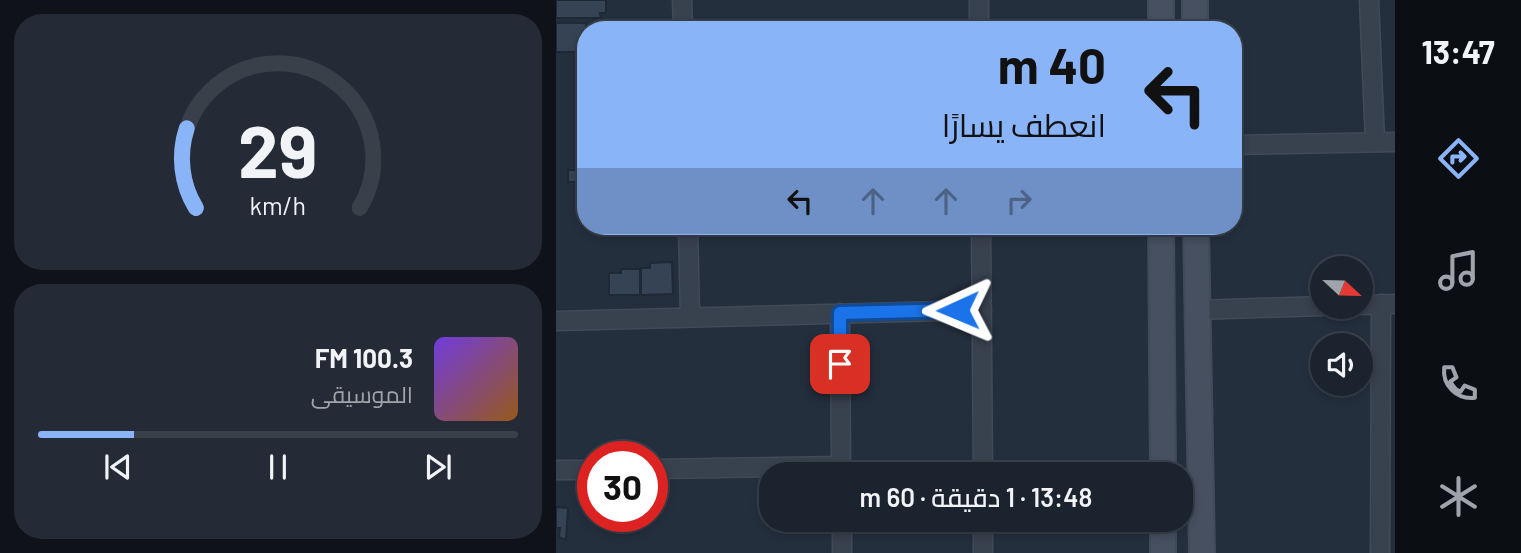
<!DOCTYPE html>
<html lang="ar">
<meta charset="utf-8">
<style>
:root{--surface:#1b232e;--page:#242b36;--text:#f1f3f6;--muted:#a0a4aa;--line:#39404a;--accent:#8ab4f8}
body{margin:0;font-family:Barlow,Cairo,sans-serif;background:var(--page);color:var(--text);direction:rtl;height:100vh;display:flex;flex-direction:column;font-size:26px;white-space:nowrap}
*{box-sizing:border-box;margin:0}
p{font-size:23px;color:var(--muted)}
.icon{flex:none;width:38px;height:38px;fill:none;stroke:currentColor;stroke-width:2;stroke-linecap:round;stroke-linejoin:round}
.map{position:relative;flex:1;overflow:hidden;direction:ltr}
.details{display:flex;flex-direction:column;gap:14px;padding:14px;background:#0f1319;width:556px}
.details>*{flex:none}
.hud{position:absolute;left:21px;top:21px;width:665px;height:214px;border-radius:28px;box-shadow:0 4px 10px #0003,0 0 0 2px var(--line);direction:rtl;background:#8ab4f8;color:#111;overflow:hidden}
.needle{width:46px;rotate:112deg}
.tools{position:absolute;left:754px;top:256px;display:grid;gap:14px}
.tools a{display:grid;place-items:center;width:63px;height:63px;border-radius:50%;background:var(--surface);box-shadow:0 4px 10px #0003,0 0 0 2px var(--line);font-size:35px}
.speed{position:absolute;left:21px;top:441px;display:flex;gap:14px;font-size:35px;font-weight:700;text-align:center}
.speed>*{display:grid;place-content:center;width:91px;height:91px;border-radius:50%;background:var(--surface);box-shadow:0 4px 10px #0003,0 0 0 2px var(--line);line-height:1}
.speed .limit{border:10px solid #d22;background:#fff;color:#111}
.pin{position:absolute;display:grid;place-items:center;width:60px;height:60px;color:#fff;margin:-30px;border-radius:14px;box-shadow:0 4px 10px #0006}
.me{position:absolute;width:77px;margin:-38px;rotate:269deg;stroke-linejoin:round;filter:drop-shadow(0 0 5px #0008)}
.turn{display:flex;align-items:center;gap:24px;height:147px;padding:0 21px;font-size:32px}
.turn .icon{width:91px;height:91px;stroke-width:2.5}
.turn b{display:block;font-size:49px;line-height:60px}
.lanes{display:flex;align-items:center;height:66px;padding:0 21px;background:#0003;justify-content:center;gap:35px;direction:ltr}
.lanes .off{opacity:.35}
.details .tile{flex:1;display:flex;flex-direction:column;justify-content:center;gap:10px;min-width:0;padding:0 24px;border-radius:28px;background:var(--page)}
.details .dial{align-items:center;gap:0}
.dial svg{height:182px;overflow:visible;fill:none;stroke:var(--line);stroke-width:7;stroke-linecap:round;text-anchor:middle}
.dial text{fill:var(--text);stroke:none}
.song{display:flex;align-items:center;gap:21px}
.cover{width:84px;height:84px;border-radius:10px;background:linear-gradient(135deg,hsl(260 70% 55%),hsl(30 70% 35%))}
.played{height:7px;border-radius:4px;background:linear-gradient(90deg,var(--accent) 20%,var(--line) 20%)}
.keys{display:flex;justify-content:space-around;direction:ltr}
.trip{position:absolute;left:203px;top:462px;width:434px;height:70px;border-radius:28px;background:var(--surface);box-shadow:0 4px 10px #0003,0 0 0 2px var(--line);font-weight:600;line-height:70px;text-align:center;direction:rtl}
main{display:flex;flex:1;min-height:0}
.dock{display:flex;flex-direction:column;width:126px;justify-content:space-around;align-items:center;background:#0b0e12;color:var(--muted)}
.dock .icon{width:49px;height:49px}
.dock .on{color:var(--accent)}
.dock b{font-size:32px;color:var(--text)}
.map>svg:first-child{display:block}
.building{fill:#364354;stroke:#1f2835;stroke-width:2}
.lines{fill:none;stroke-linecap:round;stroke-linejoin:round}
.street-casing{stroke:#414a57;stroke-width:21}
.secondary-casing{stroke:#414a57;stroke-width:28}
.street{stroke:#38414e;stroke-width:18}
.secondary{stroke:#465061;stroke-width:24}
.route-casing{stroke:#114b97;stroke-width:18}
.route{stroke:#1a73e8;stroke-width:12}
</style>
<main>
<nav class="dock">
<b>13:47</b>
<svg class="icon on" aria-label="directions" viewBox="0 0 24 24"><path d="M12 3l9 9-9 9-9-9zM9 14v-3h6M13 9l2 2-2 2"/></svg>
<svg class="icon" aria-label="music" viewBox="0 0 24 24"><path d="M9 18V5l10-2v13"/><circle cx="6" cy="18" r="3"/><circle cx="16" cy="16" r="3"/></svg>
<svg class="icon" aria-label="phone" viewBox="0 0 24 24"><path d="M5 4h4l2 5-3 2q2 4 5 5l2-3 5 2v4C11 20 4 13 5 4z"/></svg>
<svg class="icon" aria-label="climate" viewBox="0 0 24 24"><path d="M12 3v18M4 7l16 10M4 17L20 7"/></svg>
</nav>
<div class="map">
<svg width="839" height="553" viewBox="0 0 839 553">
<rect width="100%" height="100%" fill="#242f3e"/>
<path class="building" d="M 0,0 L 50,0 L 50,13 L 44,13 L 45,18 L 0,18 Z
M 109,21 L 109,30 L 54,30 L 54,22 Z
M 0,23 L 30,23 L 30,52 L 0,52 Z
M 12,170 L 30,170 L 30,201 L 26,201 L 26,182 L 12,182 Z
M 54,226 L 103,226 L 103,231 L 54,231 Z
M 116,262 L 117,294 L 85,295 L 85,268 L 94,268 L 94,263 Z
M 65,269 L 84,269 L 84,295 L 53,295 L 53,273 L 65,273 Z
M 0,507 L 12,508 L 10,540 L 3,537 L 4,528 L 0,528 Z"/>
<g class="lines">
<defs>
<path id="street" d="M 126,0 L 127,30
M 423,0 L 423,30
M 813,0 L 819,142
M 677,145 L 839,142
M 132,226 L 134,317
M 425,226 L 427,474
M 805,305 L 839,304
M 641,310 L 766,306
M 284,313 L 285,474
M 0,321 L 426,310
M 96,469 L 285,466
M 0,470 L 37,470
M 286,520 L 286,553
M 427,520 L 427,553
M 824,553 L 825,304"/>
<path id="secondary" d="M 605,30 L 605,0
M 639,30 L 639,0
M 605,226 L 607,474
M 640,226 L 646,553
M 607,520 L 607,553"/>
</defs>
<use href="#street" class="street-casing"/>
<use href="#secondary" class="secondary-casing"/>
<use href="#street" class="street"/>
<use href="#secondary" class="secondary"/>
</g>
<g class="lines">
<defs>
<path id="route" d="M 284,364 L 284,313 L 402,310"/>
</defs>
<use href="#route" class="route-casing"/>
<use href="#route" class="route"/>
</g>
</svg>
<div class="tools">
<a><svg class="needle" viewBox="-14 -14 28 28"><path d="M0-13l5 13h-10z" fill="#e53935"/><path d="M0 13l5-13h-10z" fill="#a0a4aa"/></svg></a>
<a><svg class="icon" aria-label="sound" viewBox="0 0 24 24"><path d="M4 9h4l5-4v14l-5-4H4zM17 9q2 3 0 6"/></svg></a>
</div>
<div class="speed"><div class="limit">30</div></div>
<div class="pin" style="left:284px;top:364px;background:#d93025"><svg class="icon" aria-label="arrive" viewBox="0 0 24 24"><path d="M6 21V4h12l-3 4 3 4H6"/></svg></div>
<svg class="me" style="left:402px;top:310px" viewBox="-20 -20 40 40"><path d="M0-17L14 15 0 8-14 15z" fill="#1a73e8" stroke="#fff" stroke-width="4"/></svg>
<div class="trip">13:48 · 1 دقيقة · 60 m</div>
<div class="hud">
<div class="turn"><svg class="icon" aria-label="left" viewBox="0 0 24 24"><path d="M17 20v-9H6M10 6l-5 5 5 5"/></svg><div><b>40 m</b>انعطف يسارًا</div></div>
<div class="lanes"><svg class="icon" aria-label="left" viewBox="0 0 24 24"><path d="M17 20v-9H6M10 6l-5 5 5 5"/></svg><svg class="icon off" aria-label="ahead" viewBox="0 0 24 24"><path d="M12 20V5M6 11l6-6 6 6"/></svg><svg class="icon off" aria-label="ahead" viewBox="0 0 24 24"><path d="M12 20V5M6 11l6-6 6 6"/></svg><svg class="icon off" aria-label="right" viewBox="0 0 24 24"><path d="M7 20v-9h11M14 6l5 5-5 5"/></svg></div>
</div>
</div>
<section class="details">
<div class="tile dial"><svg viewBox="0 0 100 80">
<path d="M14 69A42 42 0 1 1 86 69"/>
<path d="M14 69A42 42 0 0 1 10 34" stroke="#8ab4f8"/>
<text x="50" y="56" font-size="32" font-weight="700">29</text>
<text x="50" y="72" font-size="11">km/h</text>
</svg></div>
<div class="tile">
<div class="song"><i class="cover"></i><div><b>100.3 FM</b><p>الموسيقى</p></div></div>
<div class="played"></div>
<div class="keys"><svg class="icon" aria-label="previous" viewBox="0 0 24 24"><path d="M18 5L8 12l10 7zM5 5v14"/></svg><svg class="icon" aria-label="pause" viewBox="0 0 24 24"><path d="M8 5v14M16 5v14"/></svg><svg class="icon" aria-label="next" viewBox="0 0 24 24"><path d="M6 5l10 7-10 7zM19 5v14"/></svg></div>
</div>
</section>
</main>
